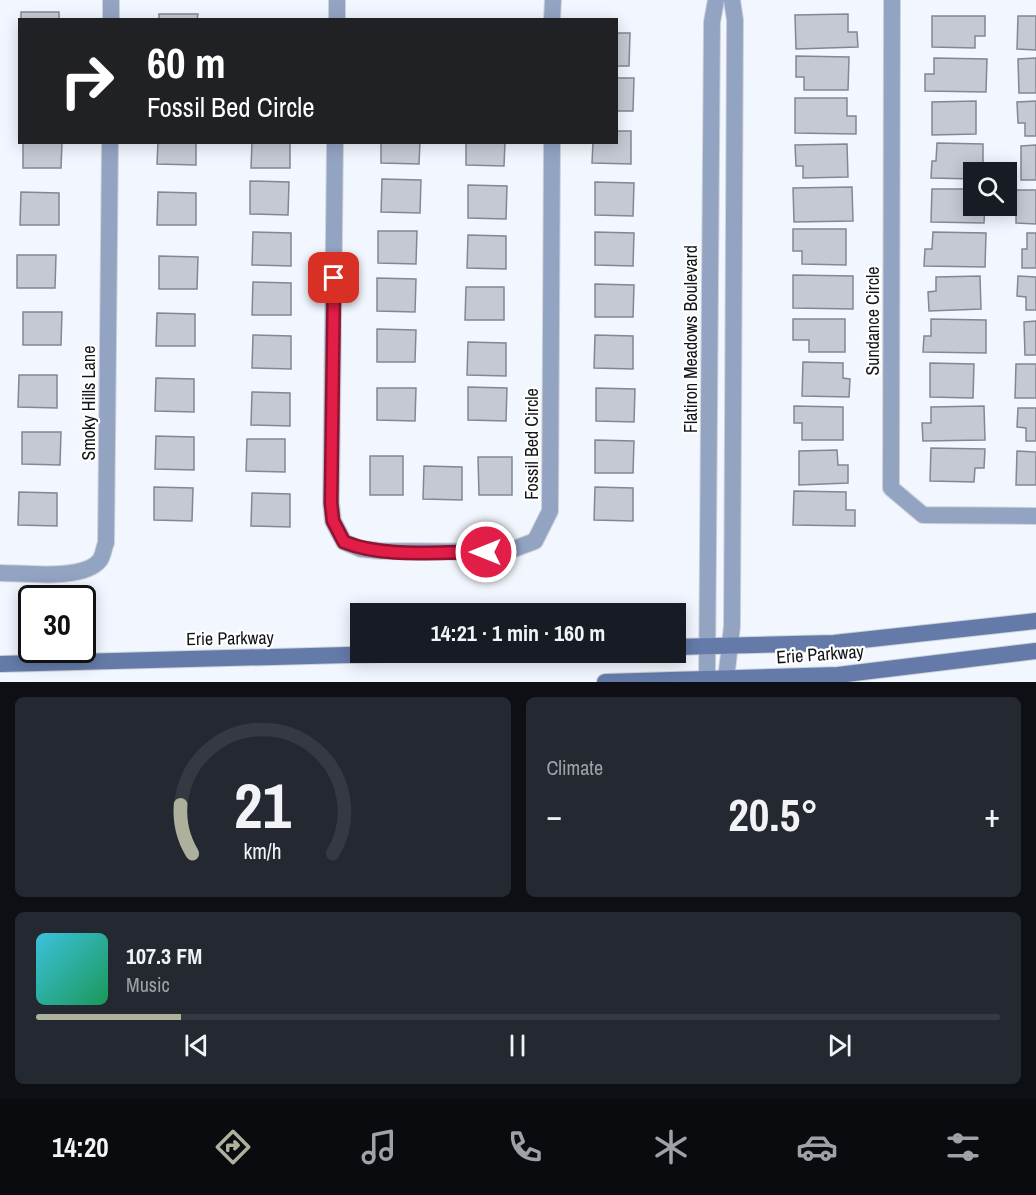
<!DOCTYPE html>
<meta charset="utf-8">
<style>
:root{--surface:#171b24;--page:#242831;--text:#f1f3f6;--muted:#9ea1a6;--line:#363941;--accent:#adb09b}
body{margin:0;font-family:"Archivo Narrow",sans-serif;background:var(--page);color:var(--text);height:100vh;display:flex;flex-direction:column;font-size:22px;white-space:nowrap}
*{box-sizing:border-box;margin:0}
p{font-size:20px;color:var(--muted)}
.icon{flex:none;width:33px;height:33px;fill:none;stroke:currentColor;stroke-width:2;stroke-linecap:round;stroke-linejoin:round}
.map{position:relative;height:682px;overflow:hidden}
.drawer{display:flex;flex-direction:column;gap:15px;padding:15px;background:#0d0f14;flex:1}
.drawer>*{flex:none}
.banner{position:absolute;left:18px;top:18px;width:600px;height:126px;border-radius:0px;box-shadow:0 3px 15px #0003;background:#202124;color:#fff;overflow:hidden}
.buttons{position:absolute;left:963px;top:162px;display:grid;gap:12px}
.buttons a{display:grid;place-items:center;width:54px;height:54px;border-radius:0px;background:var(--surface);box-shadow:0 3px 15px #0003;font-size:30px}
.speed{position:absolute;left:18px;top:585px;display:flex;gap:12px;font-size:30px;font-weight:700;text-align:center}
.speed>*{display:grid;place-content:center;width:78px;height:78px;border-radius:50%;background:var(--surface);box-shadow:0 3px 15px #0003;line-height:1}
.speed .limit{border:3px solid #111;border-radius:9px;background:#fff;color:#111}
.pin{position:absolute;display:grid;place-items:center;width:51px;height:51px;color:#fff;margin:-26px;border-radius:12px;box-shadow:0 3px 9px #0006}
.me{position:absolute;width:66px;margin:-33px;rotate:270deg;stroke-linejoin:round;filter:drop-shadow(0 0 4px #0008)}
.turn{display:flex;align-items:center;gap:21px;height:126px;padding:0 30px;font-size:27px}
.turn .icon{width:78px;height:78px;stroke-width:2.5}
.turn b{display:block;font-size:42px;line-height:51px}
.big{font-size:45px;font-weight:700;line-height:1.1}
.drawer .card{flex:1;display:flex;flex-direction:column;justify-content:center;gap:9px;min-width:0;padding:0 21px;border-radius:9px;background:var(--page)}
.drawer .dial{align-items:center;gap:0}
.dial svg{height:156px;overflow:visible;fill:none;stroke:var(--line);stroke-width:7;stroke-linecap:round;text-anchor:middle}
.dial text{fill:var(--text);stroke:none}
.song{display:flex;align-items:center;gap:18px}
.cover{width:72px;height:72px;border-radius:9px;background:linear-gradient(135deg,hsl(190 70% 55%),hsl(150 70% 35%))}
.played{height:6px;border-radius:3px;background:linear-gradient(90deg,var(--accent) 15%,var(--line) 15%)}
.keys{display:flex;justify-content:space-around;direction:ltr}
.heat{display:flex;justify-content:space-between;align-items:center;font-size:33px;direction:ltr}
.drawer .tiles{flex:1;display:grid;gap:15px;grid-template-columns:1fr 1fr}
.card:last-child{grid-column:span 2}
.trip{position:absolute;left:350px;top:603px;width:336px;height:60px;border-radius:0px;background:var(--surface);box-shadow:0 3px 15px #0003;font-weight:700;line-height:60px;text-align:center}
.tab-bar{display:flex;height:96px;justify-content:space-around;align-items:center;background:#090b0e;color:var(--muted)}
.tab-bar .icon{width:42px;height:42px}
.tab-bar .current{color:var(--accent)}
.tab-bar b{font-size:27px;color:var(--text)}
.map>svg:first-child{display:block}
.building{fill:#c4c9d3;stroke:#838790;stroke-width:1.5}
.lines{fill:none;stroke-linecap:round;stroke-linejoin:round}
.minor-casing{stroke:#ced2d9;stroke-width:18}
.tertiary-casing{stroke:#ced2d9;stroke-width:18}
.secondary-casing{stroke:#ced2d9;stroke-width:18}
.minor{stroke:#93a4c3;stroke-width:16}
.tertiary{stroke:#93a4c3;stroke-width:16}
.secondary{stroke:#647ba9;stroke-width:16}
.route-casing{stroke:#92132f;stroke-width:15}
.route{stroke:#e11d48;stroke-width:10}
.labels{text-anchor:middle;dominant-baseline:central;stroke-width:4.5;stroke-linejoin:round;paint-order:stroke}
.street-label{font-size:18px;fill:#121417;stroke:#fff}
</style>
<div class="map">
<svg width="1036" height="682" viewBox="0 0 1036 682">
<rect width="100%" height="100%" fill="#f2f6fe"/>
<path class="building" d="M 21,12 L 59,12 L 59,20 L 21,20 Z
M 159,14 L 198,14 L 197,20 L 159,20 Z
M 848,14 L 848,32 L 857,32 L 858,47 L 796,49 L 795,15 Z
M 932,16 L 985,16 L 985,36 L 975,36 L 975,48 L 932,47 Z
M 1018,16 L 1036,16 L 1036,50 L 1017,49 Z
M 616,33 L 630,33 L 629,66 L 616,66 Z
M 796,56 L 849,57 L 848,90 L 804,90 L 804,77 L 796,77 Z
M 934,58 L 987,59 L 986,92 L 925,91 L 925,74 L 934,74 Z
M 1036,58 L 1036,93 L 1019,93 L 1018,59 Z
M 616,78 L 634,78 L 633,111 L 616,111 Z
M 795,98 L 847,98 L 847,116 L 856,116 L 856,134 L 795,133 Z
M 976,101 L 976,134 L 932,135 L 932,102 Z
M 1036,101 L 1036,136 L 1025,136 L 1025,123 L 1018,123 L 1017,102 Z
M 616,131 L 631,131 L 631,164 L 592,163 L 593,142 L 616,142 Z
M 23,142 L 62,142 L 61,168 L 23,168 Z
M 158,142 L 196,142 L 196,165 L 157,164 Z
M 252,142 L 290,142 L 290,168 L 251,168 Z
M 381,142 L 420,142 L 419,164 L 381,163 Z
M 466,142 L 505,142 L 504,166 L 466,165 Z
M 937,143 L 983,144 L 983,172 L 974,172 L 974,179 L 931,178 L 932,161 L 936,161 Z
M 847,144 L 848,177 L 803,178 L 803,166 L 796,166 L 795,145 Z
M 1036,145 L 1036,180 L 1021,180 L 1021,146 Z
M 382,179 L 421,180 L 420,213 L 381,212 Z
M 250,181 L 289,182 L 288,215 L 250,214 Z
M 595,182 L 634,183 L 633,216 L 595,215 Z
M 468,185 L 507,186 L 506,219 L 468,218 Z
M 852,187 L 853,221 L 794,222 L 793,188 Z
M 932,189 L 974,189 L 974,206 L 985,206 L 984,223 L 931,222 Z
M 1016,190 L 1036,190 L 1036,224 L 1016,223 Z
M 21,192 L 59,193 L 59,225 L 20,225 Z
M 158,192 L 196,193 L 196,225 L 157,225 Z
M 793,229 L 846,229 L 846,265 L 802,264 L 802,251 L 793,251 Z
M 378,231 L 417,231 L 416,264 L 378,263 Z
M 253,232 L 291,233 L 291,266 L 252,265 Z
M 595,232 L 634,233 L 633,266 L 595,265 Z
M 933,232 L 986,233 L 985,267 L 924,266 L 925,249 L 932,249 Z
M 1027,233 L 1036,233 L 1036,268 L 1022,268 L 1022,249 L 1027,249 Z
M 468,235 L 506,236 L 506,269 L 467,268 Z
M 17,255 L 56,255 L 55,288 L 17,288 Z
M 159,256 L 198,257 L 197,289 L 159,289 Z
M 793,275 L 853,276 L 853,309 L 793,308 Z
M 980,276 L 981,309 L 929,311 L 928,292 L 936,291 L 936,277 Z
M 1018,276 L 1036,277 L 1036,310 L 1026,310 L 1026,297 L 1017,296 Z
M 377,278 L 416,279 L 415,312 L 377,311 Z
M 253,282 L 291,283 L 291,315 L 252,315 Z
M 595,284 L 634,285 L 633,317 L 595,317 Z
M 466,287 L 504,287 L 504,320 L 465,320 Z
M 23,312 L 62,312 L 61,345 L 23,345 Z
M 157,313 L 195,314 L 195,346 L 156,346 Z
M 793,319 L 845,319 L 845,352 L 809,352 L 809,340 L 793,340 Z
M 931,319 L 986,320 L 986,353 L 923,352 L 924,336 L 931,336 Z
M 1036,321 L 1036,355 L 1025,355 L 1024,322 Z
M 377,329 L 416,330 L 415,362 L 377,362 Z
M 253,335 L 291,336 L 291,369 L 252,368 Z
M 595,335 L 633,336 L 633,369 L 594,368 Z
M 468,342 L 506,343 L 506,376 L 467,375 Z
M 803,362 L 843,363 L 843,378 L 850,379 L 849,397 L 802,396 Z
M 930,363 L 974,364 L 973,398 L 930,397 Z
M 1016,364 L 1036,364 L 1036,398 L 1015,398 Z
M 19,375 L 57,375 L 57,408 L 18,407 Z
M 156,378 L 194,379 L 194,412 L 155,411 Z
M 468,387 L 507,388 L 506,421 L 468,420 Z
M 377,388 L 416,388 L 415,421 L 377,420 Z
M 596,388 L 635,389 L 634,422 L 596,421 Z
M 252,392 L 290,393 L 290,426 L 251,425 Z
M 794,406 L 843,407 L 843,440 L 802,440 L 802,423 L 794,423 Z
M 984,406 L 985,440 L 923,441 L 922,423 L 931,423 L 931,407 Z
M 1018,408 L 1036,408 L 1036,441 L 1026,441 L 1026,428 L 1017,427 Z
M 22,432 L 61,432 L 60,465 L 22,464 Z
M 156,436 L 194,437 L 194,470 L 155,469 Z
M 247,439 L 285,439 L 285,472 L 246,471 Z
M 595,440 L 634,441 L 633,473 L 595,473 Z
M 931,448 L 985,449 L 984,468 L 975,468 L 974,482 L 930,481 Z
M 837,450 L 838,465 L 848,465 L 848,483 L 799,485 L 799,451 Z
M 1017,451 L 1036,452 L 1036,485 L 1016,485 Z
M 370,456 L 403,456 L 403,495 L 370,495 Z
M 478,457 L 512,457 L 512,495 L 479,495 Z
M 424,466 L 462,467 L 462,500 L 423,499 Z
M 154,487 L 193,488 L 192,521 L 154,520 Z
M 595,487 L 633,488 L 633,521 L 594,520 Z
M 794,491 L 846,492 L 846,510 L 855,510 L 855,526 L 793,525 Z
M 19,492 L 57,493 L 57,526 L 18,525 Z
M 252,493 L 290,494 L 290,527 L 251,526 Z"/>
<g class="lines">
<defs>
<path id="minor" d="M 892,0 L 891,488 L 923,515 L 1036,516
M 111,20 L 111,0
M 337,20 L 337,0
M 552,20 L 553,0
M 335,142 L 331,503 L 333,521 L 344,542 L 361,549 L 381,551 L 506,552 L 535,541 L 550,511 L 552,142
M 0,573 C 24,573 84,581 100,560 C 103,556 104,547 106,543 L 110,142"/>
<path id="tertiary" d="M 726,679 L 732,626 L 735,20 L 732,0
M 707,680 L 712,22 L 716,0"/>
<path id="secondary" d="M 675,647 L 834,643 L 1036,621
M 0,664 L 461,652
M 605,682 L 838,675 L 1036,651"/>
</defs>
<use href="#minor" class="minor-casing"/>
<use href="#tertiary" class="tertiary-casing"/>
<use href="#secondary" class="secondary-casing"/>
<use href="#minor" class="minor"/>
<use href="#tertiary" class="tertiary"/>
<use href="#secondary" class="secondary"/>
</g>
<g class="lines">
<defs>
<path id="route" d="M 334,278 L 331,503 L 333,521 L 344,542 C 387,559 439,551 486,552"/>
</defs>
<use href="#route" class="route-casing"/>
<use href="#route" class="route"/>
</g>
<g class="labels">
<g class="street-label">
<text transform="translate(872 321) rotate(-90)">Sundance Circle</text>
<text transform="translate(690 339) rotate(-90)">Flatiron Meadows Boulevard</text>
<text transform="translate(88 403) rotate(-90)">Smoky Hills Lane</text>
<text transform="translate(531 444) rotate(-90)">Fossil Bed Circle</text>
<text transform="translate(230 638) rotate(-1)">Erie Parkway</text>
<text transform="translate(820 654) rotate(-4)">Erie Parkway</text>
</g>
</g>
</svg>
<div class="buttons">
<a><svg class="icon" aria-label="search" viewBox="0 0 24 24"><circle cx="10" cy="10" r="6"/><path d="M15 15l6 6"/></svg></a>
</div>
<div class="speed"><div class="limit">30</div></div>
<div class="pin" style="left:334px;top:278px;background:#d93025"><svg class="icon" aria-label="arrive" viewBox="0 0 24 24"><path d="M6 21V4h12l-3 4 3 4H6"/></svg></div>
<svg class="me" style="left:486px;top:552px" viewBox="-20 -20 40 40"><circle r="17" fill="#e11d48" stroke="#fff" stroke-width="3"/><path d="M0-11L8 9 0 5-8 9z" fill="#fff"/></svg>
<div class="trip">14:21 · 1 min · 160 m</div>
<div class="banner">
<div class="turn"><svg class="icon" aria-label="right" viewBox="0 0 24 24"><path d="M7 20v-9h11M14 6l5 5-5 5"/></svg><div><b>60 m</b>Fossil Bed Circle</div></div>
</div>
</div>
<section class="drawer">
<div class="tiles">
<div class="card dial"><svg viewBox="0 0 100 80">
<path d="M14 69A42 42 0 1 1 86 69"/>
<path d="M14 69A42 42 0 0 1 8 44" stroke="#adb09b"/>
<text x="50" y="56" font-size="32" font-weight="700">21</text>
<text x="50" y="72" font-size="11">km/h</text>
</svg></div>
<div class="card"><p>Climate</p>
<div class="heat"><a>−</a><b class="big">20.5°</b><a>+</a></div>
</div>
<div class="card">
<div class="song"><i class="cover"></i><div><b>107.3 FM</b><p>Music</p></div></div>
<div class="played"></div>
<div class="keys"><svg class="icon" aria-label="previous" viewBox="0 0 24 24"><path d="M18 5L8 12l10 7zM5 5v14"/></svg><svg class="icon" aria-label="pause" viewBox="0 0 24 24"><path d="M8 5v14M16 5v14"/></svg><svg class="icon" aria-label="next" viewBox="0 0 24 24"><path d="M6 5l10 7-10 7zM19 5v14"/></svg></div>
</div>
</div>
</section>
<nav class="tab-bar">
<b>14:20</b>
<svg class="icon current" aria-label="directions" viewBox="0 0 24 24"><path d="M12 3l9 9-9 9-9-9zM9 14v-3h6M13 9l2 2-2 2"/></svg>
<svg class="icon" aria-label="music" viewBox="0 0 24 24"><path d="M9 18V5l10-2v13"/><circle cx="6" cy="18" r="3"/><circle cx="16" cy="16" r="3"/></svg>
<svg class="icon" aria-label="phone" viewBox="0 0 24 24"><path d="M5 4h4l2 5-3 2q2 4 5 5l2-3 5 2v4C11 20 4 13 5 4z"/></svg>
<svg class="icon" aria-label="climate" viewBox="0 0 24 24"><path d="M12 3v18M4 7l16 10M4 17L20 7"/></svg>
<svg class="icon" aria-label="car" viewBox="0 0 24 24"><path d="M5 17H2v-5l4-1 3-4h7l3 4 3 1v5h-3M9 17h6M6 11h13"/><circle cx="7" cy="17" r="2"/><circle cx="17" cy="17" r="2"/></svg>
<svg class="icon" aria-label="filters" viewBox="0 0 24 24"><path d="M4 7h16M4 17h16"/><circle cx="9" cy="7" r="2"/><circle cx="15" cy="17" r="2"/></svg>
</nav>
